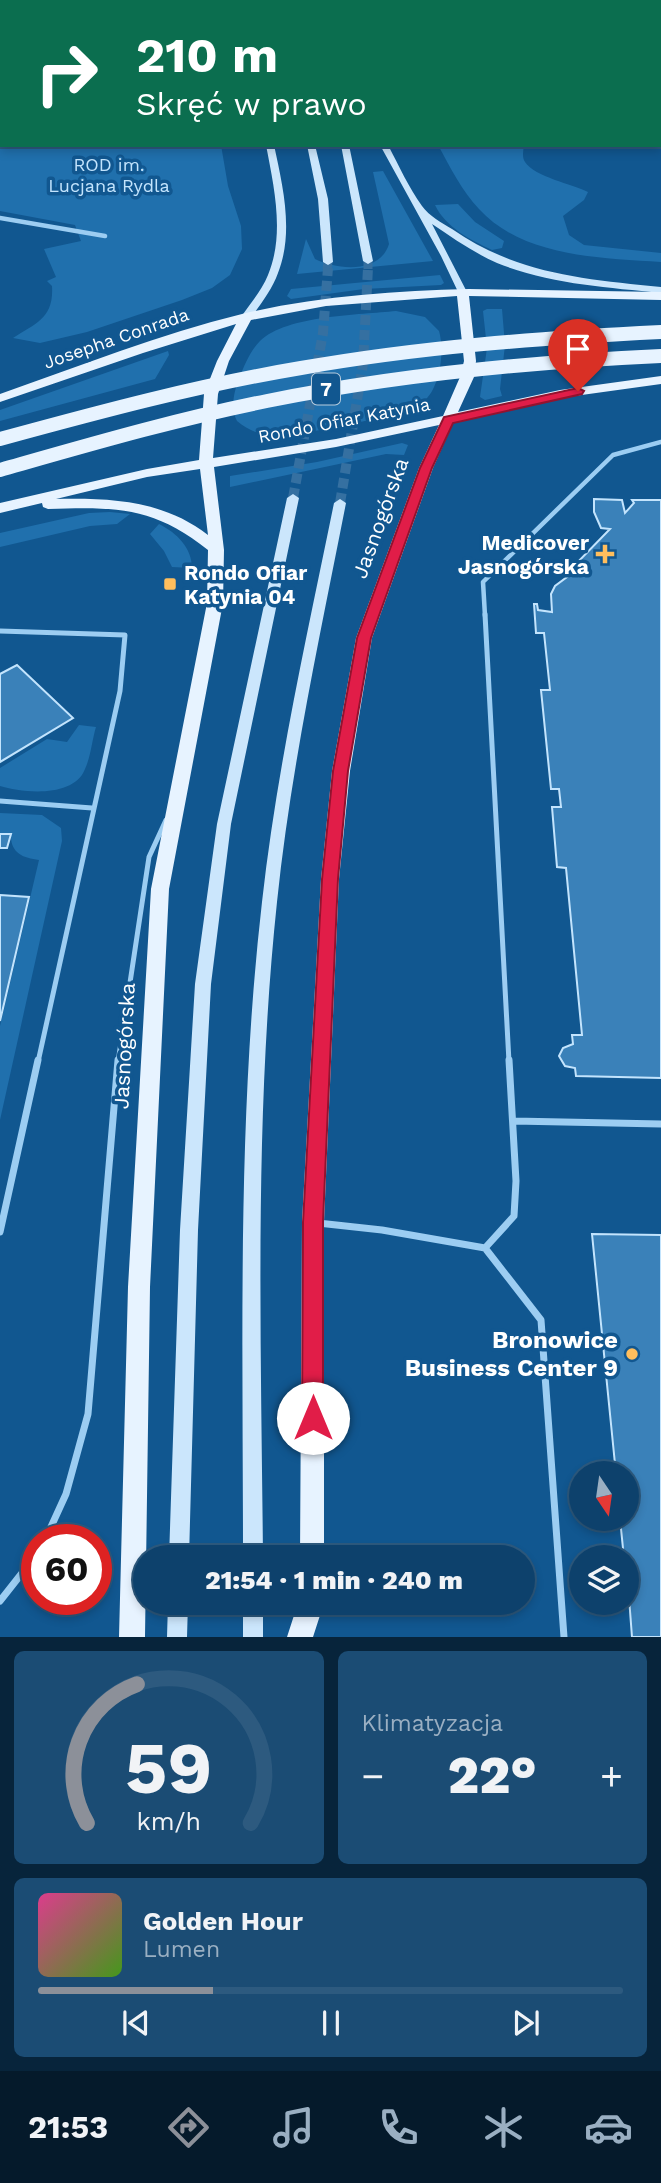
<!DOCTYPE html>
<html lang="pl">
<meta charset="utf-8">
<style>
:root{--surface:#0d416c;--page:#1b4c74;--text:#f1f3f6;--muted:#9aafc2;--line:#2d5a7f;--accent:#8c9099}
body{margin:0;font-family:"Work Sans",sans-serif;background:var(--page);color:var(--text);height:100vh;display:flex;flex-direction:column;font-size:26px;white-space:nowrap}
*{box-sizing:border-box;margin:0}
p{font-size:23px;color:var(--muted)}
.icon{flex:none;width:38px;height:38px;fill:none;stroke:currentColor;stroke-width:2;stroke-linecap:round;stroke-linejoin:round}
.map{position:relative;height:1637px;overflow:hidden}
.details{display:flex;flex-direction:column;gap:14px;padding:14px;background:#07243b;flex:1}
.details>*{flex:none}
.hud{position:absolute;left:0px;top:0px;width:662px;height:147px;box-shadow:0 4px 10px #0003,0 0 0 2px var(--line);background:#0b6e4f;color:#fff;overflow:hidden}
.needle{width:46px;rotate:167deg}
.fabs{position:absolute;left:569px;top:1461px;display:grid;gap:14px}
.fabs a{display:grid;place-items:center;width:70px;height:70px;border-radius:50%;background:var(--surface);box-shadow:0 4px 10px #0003,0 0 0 2px var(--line);font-size:35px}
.speed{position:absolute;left:21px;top:1524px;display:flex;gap:14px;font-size:35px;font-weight:700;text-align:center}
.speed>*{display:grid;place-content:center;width:91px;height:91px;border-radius:50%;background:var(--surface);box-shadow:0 4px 10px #0003,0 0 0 2px var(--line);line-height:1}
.speed .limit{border:10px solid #d22;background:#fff;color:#111}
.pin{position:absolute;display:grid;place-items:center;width:60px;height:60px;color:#fff;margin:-72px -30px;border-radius:50% 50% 50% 0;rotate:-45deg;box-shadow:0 0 7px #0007}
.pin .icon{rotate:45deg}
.me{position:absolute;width:77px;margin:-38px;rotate:0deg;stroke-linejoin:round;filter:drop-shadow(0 0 5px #0008)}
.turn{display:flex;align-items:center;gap:24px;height:147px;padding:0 21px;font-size:32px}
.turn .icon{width:91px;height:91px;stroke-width:2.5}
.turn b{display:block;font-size:49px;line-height:60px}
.big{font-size:52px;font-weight:800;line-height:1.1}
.details .card{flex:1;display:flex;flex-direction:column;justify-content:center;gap:10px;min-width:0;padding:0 24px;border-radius:10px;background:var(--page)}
.details .dial{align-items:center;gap:0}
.dial svg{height:182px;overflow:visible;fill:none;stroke:var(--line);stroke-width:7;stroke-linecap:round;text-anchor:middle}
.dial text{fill:var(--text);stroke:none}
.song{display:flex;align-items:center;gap:21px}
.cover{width:84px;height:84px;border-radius:10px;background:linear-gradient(135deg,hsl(330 70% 55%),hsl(100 70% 35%))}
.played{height:7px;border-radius:4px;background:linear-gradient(90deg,var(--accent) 30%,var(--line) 30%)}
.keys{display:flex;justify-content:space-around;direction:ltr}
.heat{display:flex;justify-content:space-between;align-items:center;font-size:38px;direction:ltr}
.details .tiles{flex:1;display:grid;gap:14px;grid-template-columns:1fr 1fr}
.card:last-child{grid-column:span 2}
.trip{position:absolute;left:133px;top:1545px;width:402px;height:70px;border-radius:35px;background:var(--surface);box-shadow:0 4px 10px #0003,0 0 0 2px var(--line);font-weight:800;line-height:70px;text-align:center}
.menu{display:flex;height:112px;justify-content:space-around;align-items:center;background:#051a2b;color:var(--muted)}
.menu .icon{width:49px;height:49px}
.menu .on{color:var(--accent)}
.menu b{font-size:32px;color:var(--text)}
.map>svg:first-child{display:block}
.green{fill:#2070ad}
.building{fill:#3a81b9;stroke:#c3e4fd;stroke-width:2}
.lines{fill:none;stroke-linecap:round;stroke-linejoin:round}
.secondary-tunnel-far1{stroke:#3570a1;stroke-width:9;stroke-dasharray:9 4.5;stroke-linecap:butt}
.secondary-tunnel{stroke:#3570a1;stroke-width:10;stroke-dasharray:10 5;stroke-linecap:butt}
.lane-far2{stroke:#9ccdf2;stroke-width:4.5}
.lane-far1{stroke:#9ccdf2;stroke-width:5}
.lane{stroke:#9ccdf2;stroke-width:7}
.street{stroke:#9ccdf2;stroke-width:4.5}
.secondary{fill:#cbe6fc;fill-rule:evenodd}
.primary{fill:#e7f3ff;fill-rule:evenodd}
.primary-bridge{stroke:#e7f3ff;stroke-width:14}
.route{fill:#e11d48;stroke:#92132f;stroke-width:2}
.poi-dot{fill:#ffbe5d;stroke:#115790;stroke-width:2.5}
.labels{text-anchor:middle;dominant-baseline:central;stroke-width:7;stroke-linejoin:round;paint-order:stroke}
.far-park-label{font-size:18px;fill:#c3e4fd;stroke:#115790}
.far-street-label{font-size:18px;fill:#fff;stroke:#115790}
.shield{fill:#115790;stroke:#b8cdde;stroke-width:2}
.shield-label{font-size:19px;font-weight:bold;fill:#fff}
.street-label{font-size:21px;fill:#fff;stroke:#115790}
.poi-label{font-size:21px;font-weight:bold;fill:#fff;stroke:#115790;text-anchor:end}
.near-poi-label{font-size:24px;font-weight:bold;fill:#fff;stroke:#115790;text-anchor:end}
</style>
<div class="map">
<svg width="661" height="1637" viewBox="0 0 661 1637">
<rect width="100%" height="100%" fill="#115790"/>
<path class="green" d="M 0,0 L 209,0 L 2,2 L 2,145 L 221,145 L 228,186 L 241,226 L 242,249 L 230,275 L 212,288 L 182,300 L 87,332 L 40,343 L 13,338 C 36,323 54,318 52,286 L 47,281 L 56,277 L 44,249 L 81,241 L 75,225 L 0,211 Z
M 438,145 L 524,145 C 523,151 522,158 525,162 C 535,177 572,184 588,192 L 584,200 L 563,216 L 569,235 L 584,245 L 661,253 L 661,262 C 600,258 523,257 479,209 C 462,191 450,167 438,145 Z
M 383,171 L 433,261 L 297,274 L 306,239 L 315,259 C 337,270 380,274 389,244 L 373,172 Z
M 458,204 L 475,222 L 504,241 L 502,248 L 492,250 C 471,240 446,228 435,205 Z
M 440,275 L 444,283 L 441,285 L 364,289 L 291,299 L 287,296 L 291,289 Z
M 487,309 L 502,309 L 505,345 L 500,389 L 502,396 L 485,400 L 480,397 L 487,348 L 483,311 Z
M 396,311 L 425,317 L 439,331 C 445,351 440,389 423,402 C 403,416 297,437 271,435 C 258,435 247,429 237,421 C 230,409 234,391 239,379 C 244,366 250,351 260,341 C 287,315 360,315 396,311 Z
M 168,351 L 169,355 L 155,379 L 0,421 L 0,410 Z
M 402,443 L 408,445 L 404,455 L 386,454 L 230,487 L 230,476 L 317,462 Z
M 110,512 L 130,514 L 117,524 L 90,526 L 0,547 L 0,533 L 89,513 Z
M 159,524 C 177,533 192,548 192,568 L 172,567 L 164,551 L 150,534 Z
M 79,725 L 96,727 C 92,740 91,756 85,769 C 74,798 23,793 0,786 L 0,768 L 47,739 L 67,742 Z
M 0,813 L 42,815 L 61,828 L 62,841 L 0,1120 L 0,1026 L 39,860 C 23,858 10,853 11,834 L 0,833 Z"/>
<path class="building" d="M 594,499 L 622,500 L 625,513 L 634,503 L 632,500 L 661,500 L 661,1078 L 576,1076 L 575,1068 L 565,1066 L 559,1056 L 563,1048 L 573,1044 L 572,1035 L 582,1035 L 566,868 L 557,867 L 552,807 L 561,807 L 559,789 L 551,789 L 541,690 L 550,690 L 544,633 L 536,633 L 534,604 L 537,604 L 538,610 L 552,612 L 551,594 L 555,586 L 571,574 L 570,570 L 610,529 L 601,528 L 594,512 Z
M 17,665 L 73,718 L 0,762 L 0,674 Z
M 0,834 L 11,834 L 7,848 L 0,848 Z
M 0,895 L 29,897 L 0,1021 Z
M 592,1234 L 661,1235 L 661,1637 L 632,1637 L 626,1558 L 624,1558 L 620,1519 L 626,1519 L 626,1474 L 616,1474 Z"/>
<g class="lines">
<path class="secondary-tunnel-far1" d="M 327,269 L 328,262
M 368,269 L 368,261"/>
<path class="secondary-tunnel" d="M 293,498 L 323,333 L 328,268
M 340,503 L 363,364 L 368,268"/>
<path class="lane-far2" d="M 485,616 L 483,582 L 613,455 L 661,442"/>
<path class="lane-far1" d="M 485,614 L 509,1062
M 0,631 L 125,635 L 120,691 L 38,1062
M 0,801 L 92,808
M 118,1062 L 149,857 L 166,820"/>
<path class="lane" d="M 514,1121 L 661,1124
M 318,1223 L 382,1230 L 485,1248 L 541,1320 L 564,1637
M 0,1232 L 38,1060
M 485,1248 L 514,1216 L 516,1181 L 509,1060
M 45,1540 L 66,1494 L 88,1414 L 118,1060
M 0,1601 L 37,1554"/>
<path class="street" d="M 0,218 L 105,236"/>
<path class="secondary" d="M 244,0 L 252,0 L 252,2 L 244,2 Z
M 272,0 L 280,0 L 280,2 L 272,2 Z
M 301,0 L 309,0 L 310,2 L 302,2 Z
M 332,0 L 340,0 L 341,2 L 333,2 Z
M 266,145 L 274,145 C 283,187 294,232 278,273 C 272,290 260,305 250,319 L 246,320 L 241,317 C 250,304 262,290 268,275 C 285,234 274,187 266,145 Z
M 307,145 L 315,145 L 328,199 L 333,262 L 328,265 L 323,262 L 318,199 Z
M 341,145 L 349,145 L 373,261 L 368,264 L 363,261 Z
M 380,145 L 388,145 C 399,166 409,188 422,206 C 429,216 442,223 452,229 C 517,274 584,279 661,287 L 661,293 C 606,287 549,284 497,263 C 474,253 453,238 432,224 L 468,294 L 460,296 L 441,256 Z
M 293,494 L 299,498 L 231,824 L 211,984 L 198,1230 L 189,1558 L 169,1558 L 180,1230 L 195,984 L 217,824 L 287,498 Z
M 340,499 L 346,503 C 320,636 291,767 277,902 C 254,1119 261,1339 263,1558 L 243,1558 C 243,1339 237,1119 262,902 C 277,767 307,636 334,503 Z
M 168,1603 L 188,1603 L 187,1637 L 167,1637 Z
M 243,1603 L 263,1603 L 263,1637 L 243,1637 Z"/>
<path class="primary" d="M 469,289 L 661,292 L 661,300 L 469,296 L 476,361 L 474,377 L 458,412 L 560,390 L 661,376 L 661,384 L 560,398 L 454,421 L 433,468 L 372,638 L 350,771 L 339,879 L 324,1222 L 324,1558 L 300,1558 L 302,1222 L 321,879 L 332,771 L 356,638 L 419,468 L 439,425 L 336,447 L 214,467 L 224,550 L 223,603 L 169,889 L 150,1287 L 145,1637 L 119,1637 L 128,1287 L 151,889 L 207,603 L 208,550 C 153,506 115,507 48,509 L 43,507 L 42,503 L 0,513 L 0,503 L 147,469 L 199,460 L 204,394 L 217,361 L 236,324 L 143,353 L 0,402 L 0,394 C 80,366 160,334 242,314 C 317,296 393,291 469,289 ZM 457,296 L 464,361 L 460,377 L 443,416 L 336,439 L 213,458 L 218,394 L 229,361 L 251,320 L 326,306 ZM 200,469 L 208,535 C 163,500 110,498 56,499 L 147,477 Z
M 298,1603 L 324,1603 L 313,1637 L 287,1637 Z"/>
<path class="primary-bridge" d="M 0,439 C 99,412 199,385 301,368 C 420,347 540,338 661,332
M 0,470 C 88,445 177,419 267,401 C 397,375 529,362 661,356"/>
</g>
<path class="route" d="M 578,388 L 584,391 L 582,394 L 453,423 L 432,468 L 371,638 L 348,771 L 338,879 L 323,1222 L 323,1418 L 320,1425 L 313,1428 L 305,1425 L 302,1418 L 303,1222 L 322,879 L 333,771 L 357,638 L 420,468 L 444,417 Z"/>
<g class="poi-dot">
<path d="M601.5 543.5h7v7h7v7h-7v7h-7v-7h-7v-7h7z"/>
<rect x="163" y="577" width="14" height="14" rx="3.5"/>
<circle cx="632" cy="1354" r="7"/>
</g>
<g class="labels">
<g class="far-park-label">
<text x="109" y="164">ROD im.<tspan x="109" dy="21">Lucjana Rydla</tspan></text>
</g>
<g class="far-street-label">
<text transform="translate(116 338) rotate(-19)">Josepha Conrada</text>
<text transform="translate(344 420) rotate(-11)">Rondo Ofiar Katynia</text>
</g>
<rect class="shield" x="312" y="373.5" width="28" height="31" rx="5"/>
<g class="shield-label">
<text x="326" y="389">7</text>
</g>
<g class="street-label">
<text transform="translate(380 518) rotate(-70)">Jasnogórska</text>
<text transform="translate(124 1046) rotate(-87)">Jasnogórska</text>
</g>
<g class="poi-label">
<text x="589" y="542">Medicover<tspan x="589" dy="24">Jasnogórska</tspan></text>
<text x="184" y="572" text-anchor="start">Rondo Ofiar<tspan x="184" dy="24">Katynia 04</tspan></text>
</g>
<g class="near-poi-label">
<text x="618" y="1340">Bronowice<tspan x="618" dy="28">Business Center 9</tspan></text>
</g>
</g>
</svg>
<div class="fabs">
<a><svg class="needle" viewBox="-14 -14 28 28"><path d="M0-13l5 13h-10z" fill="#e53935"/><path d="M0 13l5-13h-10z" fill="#9aafc2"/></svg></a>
<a><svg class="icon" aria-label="layers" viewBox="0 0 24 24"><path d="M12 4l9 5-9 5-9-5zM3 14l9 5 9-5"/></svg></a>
</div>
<div class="speed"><div class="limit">60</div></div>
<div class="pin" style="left:578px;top:391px;background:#d93025"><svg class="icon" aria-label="arrive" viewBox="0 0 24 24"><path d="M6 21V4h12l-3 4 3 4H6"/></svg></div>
<svg class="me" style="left:313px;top:1418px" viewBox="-20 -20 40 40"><circle r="19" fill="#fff"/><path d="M0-13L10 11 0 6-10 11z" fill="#e11d48"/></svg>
<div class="trip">21:54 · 1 min · 240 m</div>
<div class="hud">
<div class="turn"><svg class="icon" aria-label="right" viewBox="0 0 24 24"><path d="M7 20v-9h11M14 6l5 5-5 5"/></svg><div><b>210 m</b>Skręć w prawo</div></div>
</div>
</div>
<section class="details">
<div class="tiles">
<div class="card dial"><svg viewBox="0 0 100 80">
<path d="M14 69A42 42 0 1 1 86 69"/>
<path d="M14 69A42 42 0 0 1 36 8" stroke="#8c9099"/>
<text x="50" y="56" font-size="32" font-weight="700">59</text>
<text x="50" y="72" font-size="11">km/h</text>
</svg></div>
<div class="card"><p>Klimatyzacja</p>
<div class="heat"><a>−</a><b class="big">22°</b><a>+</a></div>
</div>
<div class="card">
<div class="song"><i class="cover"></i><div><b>Golden Hour</b><p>Lumen</p></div></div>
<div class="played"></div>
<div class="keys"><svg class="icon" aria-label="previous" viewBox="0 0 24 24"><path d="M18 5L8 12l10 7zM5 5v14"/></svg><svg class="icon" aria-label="pause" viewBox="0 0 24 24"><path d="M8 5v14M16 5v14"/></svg><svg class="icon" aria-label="next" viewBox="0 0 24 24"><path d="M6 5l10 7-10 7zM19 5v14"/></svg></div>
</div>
</div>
</section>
<nav class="menu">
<b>21:53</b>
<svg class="icon on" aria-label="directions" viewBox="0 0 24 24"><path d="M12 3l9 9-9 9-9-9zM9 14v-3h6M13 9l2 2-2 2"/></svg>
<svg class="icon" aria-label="music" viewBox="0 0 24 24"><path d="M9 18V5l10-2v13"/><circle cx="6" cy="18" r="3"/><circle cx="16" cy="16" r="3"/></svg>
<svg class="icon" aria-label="phone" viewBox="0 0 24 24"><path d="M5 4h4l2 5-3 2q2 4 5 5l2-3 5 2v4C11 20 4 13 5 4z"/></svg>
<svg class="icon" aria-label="climate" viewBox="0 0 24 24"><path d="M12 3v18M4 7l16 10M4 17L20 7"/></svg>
<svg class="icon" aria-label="car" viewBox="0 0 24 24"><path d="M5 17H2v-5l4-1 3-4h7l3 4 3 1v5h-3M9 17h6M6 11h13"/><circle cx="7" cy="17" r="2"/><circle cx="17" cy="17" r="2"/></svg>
</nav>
